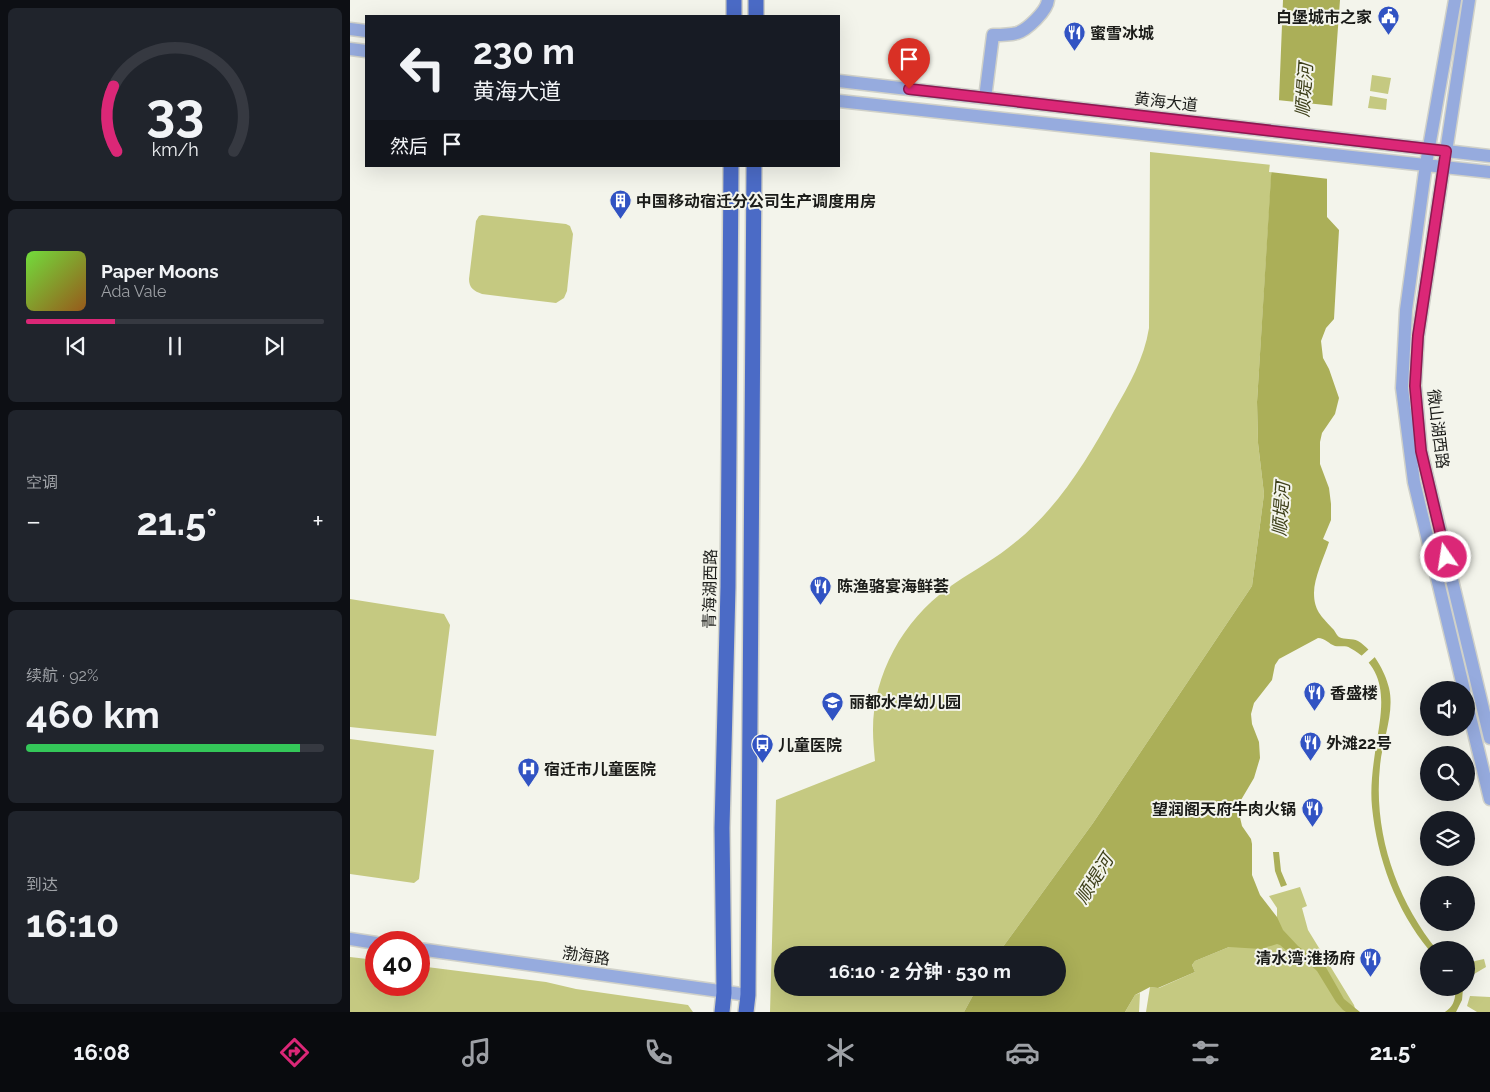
<!DOCTYPE html>
<html lang="zh">
<meta charset="utf-8">
<style>
:root{--surface:#171b24;--page:#20242c;--text:#f1f3f6;--muted:#9ea1a6;--line:#363941;--accent:#db2777}
body{margin:0;font-family:Raleway,"Noto Sans SC",sans-serif;background:var(--page);color:var(--text);height:100vh;display:flex;flex-direction:column;font-size:19px;white-space:nowrap}
*{box-sizing:border-box;margin:0}
p{font-size:16px;color:var(--muted)}
.icon{flex:none;width:28px;height:28px;fill:none;stroke:currentColor;stroke-width:2;stroke-linecap:round;stroke-linejoin:round}
.map{position:relative;flex:1;overflow:hidden}
.side{display:flex;flex-direction:column;gap:8px;padding:8px;background:#0d0f14;width:350px}
.side>*{flex:none}
.hud{position:absolute;left:15px;top:15px;width:475px;height:152px;border-radius:0px;box-shadow:0 5px 20px #0002;background:#171b24;color:var(--text);overflow:hidden}
.buttons{position:absolute;left:1070px;top:681px;display:grid;gap:10px}
.buttons a{display:grid;place-items:center;width:55px;height:55px;border-radius:50%;background:var(--surface);box-shadow:0 5px 20px #0002;font-size:25px}
.speed{position:absolute;left:15px;top:931px;display:flex;gap:10px;font-size:25px;font-weight:700;text-align:center}
.speed>*{display:grid;place-content:center;width:65px;height:65px;border-radius:50%;background:var(--surface);box-shadow:0 5px 20px #0002;line-height:1}
.speed .limit{border:8px solid #d22;background:#fff;color:#111}
.pin{position:absolute;display:grid;place-items:center;width:42px;height:42px;color:#fff;margin:-51px -21px;border-radius:50% 50% 50% 0;rotate:-45deg;box-shadow:0 0 5px #0007}
.pin .icon{rotate:45deg}
.me{position:absolute;width:55px;margin:-28px;rotate:347deg;stroke-linejoin:round;filter:drop-shadow(0 0 4px #0008)}
.turn{display:flex;align-items:center;gap:18px;height:105px;padding:0 25px;font-size:22px}
.turn .icon{width:65px;height:65px;stroke-width:2.5}
.turn b{display:block;font-size:35px;line-height:42px}
.then{display:flex;align-items:center;height:48px;padding:0 25px;background:#0003;gap:10px;font-size:19px}
.big{font-size:38px;font-weight:700;line-height:1.1}
.side .tile{flex:1;display:flex;flex-direction:column;justify-content:center;gap:8px;min-width:0;padding:0 18px;border-radius:8px;background:var(--page)}
.side .dial{align-items:center;gap:0}
.dial svg{height:130px;overflow:visible;fill:none;stroke:var(--line);stroke-width:7;stroke-linecap:round;text-anchor:middle}
.dial text{fill:var(--text);stroke:none}
.song{display:flex;align-items:center;gap:15px}
.cover{width:60px;height:60px;border-radius:8px;background:linear-gradient(135deg,hsl(100 70% 55%),hsl(30 70% 35%))}
.played{height:5px;border-radius:2px;background:linear-gradient(90deg,var(--accent) 30%,var(--line) 30%)}
.keys{display:flex;justify-content:space-around;direction:ltr}
.heat{display:flex;justify-content:space-between;align-items:center;font-size:28px;direction:ltr}
.charge{height:8px;border-radius:4px;background:linear-gradient(90deg,#34c759 92%,var(--line) 0)}
.trip{position:absolute;left:424px;top:946px;width:292px;height:50px;border-radius:25px;background:var(--surface);box-shadow:0 5px 20px #0002;font-weight:700;line-height:50px;text-align:center}
.dock{display:flex;height:80px;justify-content:space-around;align-items:center;background:#090b0e;color:var(--muted)}
.dock .icon{width:35px;height:35px}
.dock .selected{color:var(--accent)}
.dock b{font-size:22px;color:var(--text)}
main{display:flex;flex:1;min-height:0}
.map>svg:first-child{display:block}
.green{fill:#c5c981}
.water{fill:#abaf58}
.pier{fill:#f3f4eb}
.lines{fill:none;stroke-linecap:round;stroke-linejoin:round}
.minor-casing{stroke:#d0d1c9;stroke-width:15}
.major-casing{stroke:#d0d1c9;stroke-width:18}
.minor{stroke:#96abde;stroke-width:12}
.major{stroke:#4b6bc6;stroke-width:15}
.route-casing{stroke:#8e194d;stroke-width:12}
.route{stroke:#db2777;stroke-width:9}
.labels{text-anchor:middle;dominant-baseline:central;stroke-width:4;stroke-linejoin:round;paint-order:stroke}
.poi-label{font-size:16px;font-weight:bold;fill:#1b1c19;stroke:#f3f4eb;text-anchor:start}
.street-label{font-size:16px;fill:#1b1c19;stroke:#f3f4eb}
.water-label{font-size:18px;font-style:italic;fill:#3d3f19;stroke:#f3f4eb}
</style>
<main>
<section class="side">
<div class="tile dial"><svg viewBox="0 0 100 80">
<path d="M14 69A42 42 0 1 1 86 69"/>
<path d="M14 69A42 42 0 0 1 12 29" stroke="#db2777"/>
<text x="50" y="56" font-size="32" font-weight="700">33</text>
<text x="50" y="72" font-size="11">km/h</text>
</svg></div>
<div class="tile">
<div class="song"><i class="cover"></i><div><b>Paper Moons</b><p>Ada Vale</p></div></div>
<div class="played"></div>
<div class="keys"><svg class="icon" aria-label="previous" viewBox="0 0 24 24"><path d="M18 5L8 12l10 7zM5 5v14"/></svg><svg class="icon" aria-label="pause" viewBox="0 0 24 24"><path d="M8 5v14M16 5v14"/></svg><svg class="icon" aria-label="next" viewBox="0 0 24 24"><path d="M6 5l10 7-10 7zM19 5v14"/></svg></div>
</div>
<div class="tile"><p>空调</p>
<div class="heat"><a>−</a><b class="big">21.5°</b><a>+</a></div>
</div>
<div class="tile"><p>续航 · 92%</p><b class="big">460 km</b><div class="charge"></div></div>
<div class="tile"><p>到达</p><b class="big">16:10</b></div>
</section>
<div class="map">
<svg width="1140" height="1012" viewBox="0 0 1140 1012">
<rect width="100%" height="100%" fill="#f3f4eb"/>
<path class="green" d="M 1022,75 L 1041,78 L 1038,94 L 1020,91 Z
M 1020,96 L 1037,99 L 1036,110 L 1018,108 Z
M 800,152 L 922,165 L 907,402 L 908,443 L 914,494 L 902,586 L 743,823 L 647,955 L 432,955 L 432,988 L 627,988 L 614,1012 L 420,1012 L 426,800 L 525,761 C 524,751 523,740 523,730 C 523,674 553,621 598,588 C 617,574 639,563 658,548 C 705,513 736,462 764,411 C 779,385 794,359 799,328 Z
M 132,215 L 216,224 L 220,226 L 223,234 L 217,291 L 214,298 L 206,303 L 132,294 C 124,291 119,288 119,279 L 126,221 L 129,216 Z
M 0,599 L 94,614 L 100,625 L 86,736 L 0,727 Z
M 0,739 L 84,750 L 69,879 L 64,883 L 0,874 Z
M 950,887 L 957,906 L 952,908 L 958,930 L 1004,1005 L 1006,1012 L 796,1012 L 800,987 L 809,988 L 845,972 L 842,965 L 845,961 L 879,947 L 918,947 L 927,917 L 927,908 L 919,896 Z
M 0,957 L 26,960 L 26,985 L 69,985 L 69,966 L 196,982 L 226,989 L 338,1005 L 343,1012 L 0,1012 Z
M 1134,959 L 1136,967 L 1119,977 L 1116,963 Z
M 790,993 L 789,1012 L 775,1012 L 785,995 Z
M 1120,996 L 1140,997 L 1140,1012 L 1127,1012 L 1117,1006 Z"/>
<path class="water" d="M 933,0 L 990,0 L 977,177 L 977,217 L 989,230 L 984,319 L 976,328 L 971,341 L 973,358 L 979,369 L 989,398 L 985,414 L 972,433 L 970,442 L 970,464 L 979,488 L 981,504 L 981,520 L 973,539 L 979,542 C 974,557 964,578 964,593 C 964,610 971,616 982,628 C 985,630 986,635 989,637 C 995,640 1002,638 1008,641 C 1023,650 1035,671 1039,688 C 1045,713 1032,741 1030,766 C 1023,832 1046,899 1087,950 L 1079,950 C 1046,910 1027,858 1022,807 C 1020,787 1023,766 1026,746 C 1032,709 1041,670 1000,648 C 996,645 990,647 985,646 C 979,644 975,638 968,638 L 929,659 L 925,665 L 922,680 L 904,703 L 901,714 L 902,724 L 909,742 L 910,758 L 904,778 L 891,800 L 889,813 L 892,826 L 901,839 L 902,844 L 902,875 L 910,895 L 927,917 L 933,930 L 948,946 L 965,959 L 974,964 L 994,999 L 1010,1012 L 996,1012 L 993,1010 L 986,1002 L 967,971 L 948,954 L 939,953 L 930,945 L 927,944 L 911,949 L 879,947 L 845,961 L 842,965 L 845,972 L 808,988 L 800,987 L 785,995 L 775,1012 L 614,1012 L 627,988 L 708,988 L 708,955 L 647,955 L 743,823 L 902,586 L 914,494 L 908,443 L 907,402 L 921,176 L 929,100 Z
M 923,852 L 929,852 L 931,871 L 937,885 L 931,887 L 925,871 Z
M 1105,988 L 1113,989 L 1112,1000 L 1106,1012 L 1095,1012 C 1104,1006 1106,998 1105,988 Z"/>
<path class="pier" d="M 927,100 L 985,106 L 979,179 L 919,172 Z
M 1019,649 L 1026,656 L 1016,665 L 1009,658 Z"/>
<g class="lines">
<defs>
<path id="minor" d="M 1105,0 L 1076,164 L 1056,310 L 1052,388 L 1064,482 L 1114,690
M 1119,0 L 1068,336 L 1065,385 L 1071,451 L 1140,738
M 0,29 L 16,31
M 0,49 L 16,51
M 489,81 L 1140,156
M 635,98 L 643,35 C 651,35 659,35 667,33 C 677,30 697,11 698,0
M 489,101 L 1140,172
M 1116,700 L 1140,799
M 0,939 L 26,943
M 69,949 L 398,995"/>
<path id="major" d="M 384,16 L 384,0
M 406,16 L 406,0
M 372,1012 L 374,993 L 372,828 L 378,587 L 381,166
M 396,1012 L 398,995 L 404,166"/>
</defs>
<use href="#minor" class="minor-casing"/>
<use href="#major" class="major-casing"/>
<use href="#minor" class="minor"/>
<use href="#major" class="major"/>
</g>
<g class="lines">
<defs>
<path id="route" d="M 559,89 L 1096,151 L 1068,336 L 1065,386 L 1071,451 L 1096,557"/>
</defs>
<use href="#route" class="route-casing"/>
<use href="#route" class="route"/>
</g>
<defs>
<symbol id="civic-pin" viewBox="-11 -11 22 30"><path d="M0 17L-7.5 6A9.5 9.5 0 1 1 7.5 6Z" fill="#3153c3" stroke="#f3f4eb"/><path d="M-.6-6.5H3V-4.5H.6V-3L4-1V1h2V6H-6V1h2V-1L-.6-3ZM-1.2 2.5V6h2.4V2.5Z" fill="#fff"/></symbol>
<symbol id="restaurant-pin" viewBox="-11 -11 22 30"><path d="M0 17L-7.5 6A9.5 9.5 0 1 1 7.5 6Z" fill="#3153c3" stroke="#f3f4eb"/><path d="M-5-6h1v4h1v-4h1v4h1v-4h1v5L-1.5 .5V6h-2V.5L-5-1ZM5-6V6H3V1.5H1.5Q1.5-4 5-6Z" fill="#fff"/></symbol>
<symbol id="building-pin" viewBox="-11 -11 22 30"><path d="M0 17L-7.5 6A9.5 9.5 0 1 1 7.5 6Z" fill="#3153c3" stroke="#f3f4eb"/><path d="M-4-6H4V6H1V3H-1V6H-4ZM-2.5-4.3h1.7v1.8h-1.7ZM.8-4.3h1.7v1.8H.8ZM-2.5-1h1.7V.8h-1.7ZM.8-1h1.7V.8H.8Z" fill="#fff"/></symbol>
<symbol id="school-pin" viewBox="-11 -11 22 30"><path d="M0 17L-7.5 6A9.5 9.5 0 1 1 7.5 6Z" fill="#3153c3" stroke="#f3f4eb"/><path d="M0-5L7-2L0 1L-7-2ZM-4 1L0 2.5L4 1V4Q0 6-4 4Z" fill="#fff"/></symbol>
<symbol id="bus-pin" viewBox="-11 -11 22 30"><path d="M0 17L-7.5 6A9.5 9.5 0 1 1 7.5 6Z" fill="#3153c3" stroke="#f3f4eb"/><path d="M-5-6H5V4H4V6H2V4H-2V6H-4V4H-5ZM-3.5-4V0h7V-4ZM-3.5 1.2v1.5H-2V1.2ZM2 1.2v1.5H3.5V1.2Z" fill="#fff"/></symbol>
<symbol id="hospital-pin" viewBox="-11 -11 22 30"><path d="M0 17L-7.5 6A9.5 9.5 0 1 1 7.5 6Z" fill="#3153c3" stroke="#f3f4eb"/><path d="M-5-5h3v3.5h4V-5h3V5h-3V1.5h-4V5h-3Z" fill="#fff"/></symbol>
</defs>
<g fill-rule="evenodd">
<use href="#civic-pin" x="1026" y="4" width="25" height="34"/>
<use href="#restaurant-pin" x="712" y="20" width="25" height="34"/>
<use href="#building-pin" x="258" y="188" width="25" height="34"/>
<use href="#restaurant-pin" x="458" y="574" width="25" height="34"/>
<use href="#restaurant-pin" x="952" y="680" width="25" height="34"/>
<use href="#school-pin" x="470" y="690" width="25" height="34"/>
<use href="#restaurant-pin" x="948" y="730" width="25" height="34"/>
<use href="#bus-pin" x="400" y="732" width="25" height="34"/>
<use href="#hospital-pin" x="166" y="756" width="25" height="34"/>
<use href="#restaurant-pin" x="950" y="796" width="25" height="34"/>
<use href="#restaurant-pin" x="1008" y="946" width="25" height="34"/>
</g>
<g class="labels">
<g class="poi-label">
<text x="1022" y="17" text-anchor="end">白堡城市之家</text>
<text x="740" y="33">蜜雪冰城</text>
<text x="286" y="201">中国移动宿迁分公司生产调度用房</text>
<text x="487" y="586">陈渔骆宴海鲜荟</text>
<text x="980" y="693">香盛楼</text>
<text x="499" y="702">丽都水岸幼儿园</text>
<text x="976" y="743">外滩22号</text>
<text x="428" y="745">儿童医院</text>
<text x="194" y="769">宿迁市儿童医院</text>
<text x="946" y="809" text-anchor="end">望润阁天府牛肉火锅</text>
<text x="1005" y="958" text-anchor="end">清水湾·淮扬府</text>
</g>
<g class="street-label">
<text transform="translate(816 102) rotate(6)">黄海大道</text>
<text transform="translate(1088 429) rotate(83)">微山湖西路</text>
<text transform="translate(360 589) rotate(-89)">青海湖西路</text>
<text transform="translate(236 956) rotate(8)">渤海路</text>
</g>
<g class="water-label">
<text transform="translate(954 90) rotate(-86)">顺堤河</text>
<text transform="translate(931 509) rotate(-86)">顺堤河</text>
<text transform="translate(744 879) rotate(-58)">顺堤河</text>
</g>
</g>
</svg>
<div class="buttons">
<a><svg class="icon" aria-label="sound" viewBox="0 0 24 24"><path d="M4 9h4l5-4v14l-5-4H4zM17 9q2 3 0 6"/></svg></a>
<a><svg class="icon" aria-label="search" viewBox="0 0 24 24"><circle cx="10" cy="10" r="6"/><path d="M15 15l6 6"/></svg></a>
<a><svg class="icon" aria-label="layers" viewBox="0 0 24 24"><path d="M12 4l9 5-9 5-9-5zM3 14l9 5 9-5"/></svg></a>
<a>+</a>
<a>−</a>
</div>
<div class="speed"><div class="limit">40</div></div>
<div class="pin" style="left:559px;top:89px;background:#d93025"><svg class="icon" aria-label="arrive" viewBox="0 0 24 24"><path d="M6 21V4h12l-3 4 3 4H6"/></svg></div>
<svg class="me" style="left:1096px;top:557px" viewBox="-20 -20 40 40"><circle r="17" fill="#db2777" stroke="#fff" stroke-width="3"/><path d="M0-11L8 9 0 5-8 9z" fill="#fff"/></svg>
<div class="trip">16:10 · 2 分钟 · 530 m</div>
<div class="hud">
<div class="turn"><svg class="icon" aria-label="left" viewBox="0 0 24 24"><path d="M17 20v-9H6M10 6l-5 5 5 5"/></svg><div><b>230 m</b>黄海大道</div></div>
<div class="then">然后<svg class="icon" aria-label="arrive" viewBox="0 0 24 24"><path d="M6 21V4h12l-3 4 3 4H6"/></svg></div>
</div>
</div>
</main>
<nav class="dock">
<b>16:08</b>
<svg class="icon selected" aria-label="directions" viewBox="0 0 24 24"><path d="M12 3l9 9-9 9-9-9zM9 14v-3h6M13 9l2 2-2 2"/></svg>
<svg class="icon" aria-label="music" viewBox="0 0 24 24"><path d="M9 18V5l10-2v13"/><circle cx="6" cy="18" r="3"/><circle cx="16" cy="16" r="3"/></svg>
<svg class="icon" aria-label="phone" viewBox="0 0 24 24"><path d="M5 4h4l2 5-3 2q2 4 5 5l2-3 5 2v4C11 20 4 13 5 4z"/></svg>
<svg class="icon" aria-label="climate" viewBox="0 0 24 24"><path d="M12 3v18M4 7l16 10M4 17L20 7"/></svg>
<svg class="icon" aria-label="car" viewBox="0 0 24 24"><path d="M5 17H2v-5l4-1 3-4h7l3 4 3 1v5h-3M9 17h6M6 11h13"/><circle cx="7" cy="17" r="2"/><circle cx="17" cy="17" r="2"/></svg>
<svg class="icon" aria-label="filters" viewBox="0 0 24 24"><path d="M4 7h16M4 17h16"/><circle cx="9" cy="7" r="2"/><circle cx="15" cy="17" r="2"/></svg>
<b>21.5°</b>
</nav>
